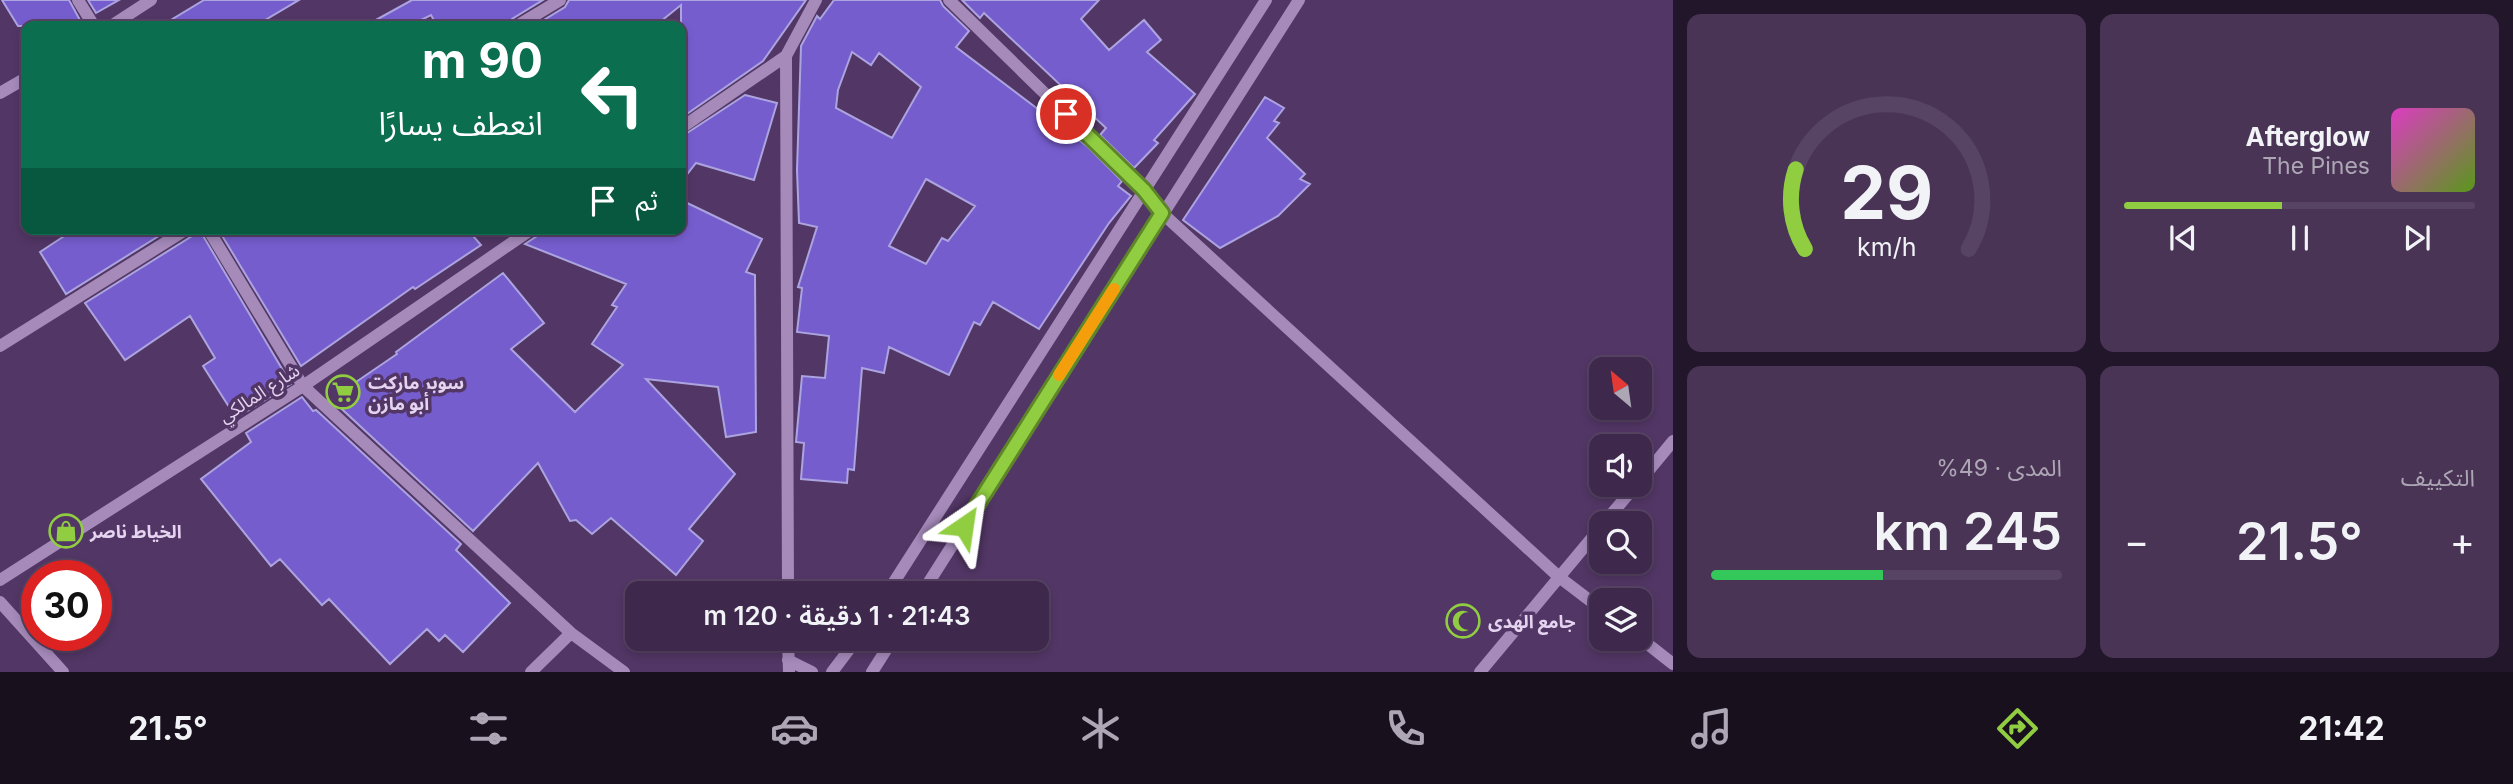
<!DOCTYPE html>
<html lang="ar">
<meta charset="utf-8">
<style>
:root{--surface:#3e284c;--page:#493456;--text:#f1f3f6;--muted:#ada6b5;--line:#574464;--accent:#90cd41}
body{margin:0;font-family:Inter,"Noto Sans Arabic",sans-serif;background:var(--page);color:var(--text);direction:rtl;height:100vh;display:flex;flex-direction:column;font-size:26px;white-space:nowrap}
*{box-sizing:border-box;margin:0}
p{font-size:23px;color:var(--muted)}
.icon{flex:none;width:38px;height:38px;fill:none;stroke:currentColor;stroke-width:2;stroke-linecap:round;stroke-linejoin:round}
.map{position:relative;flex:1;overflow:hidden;direction:ltr}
.details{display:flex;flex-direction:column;gap:14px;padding:14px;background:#22162a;width:840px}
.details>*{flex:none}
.banner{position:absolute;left:21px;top:21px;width:665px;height:214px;border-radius:14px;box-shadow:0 4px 10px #0003,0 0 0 2px var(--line);direction:rtl;background:#0b6e4f;color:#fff;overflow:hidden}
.needle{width:46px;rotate:331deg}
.controls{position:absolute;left:1589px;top:357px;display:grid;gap:14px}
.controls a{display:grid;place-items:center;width:63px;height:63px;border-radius:14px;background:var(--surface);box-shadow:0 4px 10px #0003,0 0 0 2px var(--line);font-size:35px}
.speed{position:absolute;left:21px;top:560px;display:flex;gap:14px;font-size:35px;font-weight:700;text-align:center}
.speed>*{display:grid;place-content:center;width:91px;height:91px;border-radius:50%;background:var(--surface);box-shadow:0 4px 10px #0003,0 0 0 2px var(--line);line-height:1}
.speed .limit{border:10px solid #d22;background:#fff;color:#111}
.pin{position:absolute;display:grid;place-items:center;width:60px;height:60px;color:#fff;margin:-30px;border:4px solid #fff;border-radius:50%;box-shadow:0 2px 7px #0007}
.me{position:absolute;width:77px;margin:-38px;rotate:32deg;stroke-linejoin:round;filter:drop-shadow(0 0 5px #0008)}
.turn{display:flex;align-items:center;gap:24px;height:147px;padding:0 28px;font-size:32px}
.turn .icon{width:91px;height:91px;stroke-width:2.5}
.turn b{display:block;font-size:49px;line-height:60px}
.then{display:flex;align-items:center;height:66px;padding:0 28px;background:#0003;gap:14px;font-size:26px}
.big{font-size:52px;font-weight:600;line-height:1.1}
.details .card{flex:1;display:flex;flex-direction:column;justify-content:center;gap:10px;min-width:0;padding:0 24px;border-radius:14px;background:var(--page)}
.details .dial{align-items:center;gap:0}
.dial svg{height:182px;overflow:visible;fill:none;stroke:var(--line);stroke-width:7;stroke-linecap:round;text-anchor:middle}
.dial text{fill:var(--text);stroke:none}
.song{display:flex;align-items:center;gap:21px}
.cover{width:84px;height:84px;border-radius:10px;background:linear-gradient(135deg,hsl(310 70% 55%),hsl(90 70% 35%))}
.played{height:7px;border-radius:4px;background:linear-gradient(90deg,var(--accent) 45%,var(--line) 45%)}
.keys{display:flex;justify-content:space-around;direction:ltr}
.heat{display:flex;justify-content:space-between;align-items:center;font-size:38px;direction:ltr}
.charge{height:10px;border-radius:5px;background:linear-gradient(90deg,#34c759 49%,var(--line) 0)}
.details .tiles{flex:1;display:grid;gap:14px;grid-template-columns:repeat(2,1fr)}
.trip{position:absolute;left:625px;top:581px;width:424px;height:70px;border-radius:14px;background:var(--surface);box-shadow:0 4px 10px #0003,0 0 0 2px var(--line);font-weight:600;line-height:70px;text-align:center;direction:rtl}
.dock{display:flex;height:112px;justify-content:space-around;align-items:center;background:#19101e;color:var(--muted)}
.dock .icon{width:49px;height:49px}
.dock .current{color:var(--accent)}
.dock b{font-size:32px;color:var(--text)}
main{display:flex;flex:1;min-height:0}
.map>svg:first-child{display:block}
.building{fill:#765dce;stroke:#aca4df;stroke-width:2;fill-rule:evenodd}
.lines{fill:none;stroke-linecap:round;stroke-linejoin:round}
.minor{stroke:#a58aba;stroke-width:12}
.route-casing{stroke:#5e852a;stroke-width:18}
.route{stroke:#90cd41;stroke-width:12}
.slow{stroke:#f59e0b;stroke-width:12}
.labels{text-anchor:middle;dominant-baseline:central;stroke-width:7;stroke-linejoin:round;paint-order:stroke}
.poi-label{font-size:18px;font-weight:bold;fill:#e4d4f0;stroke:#523665;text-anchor:start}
.street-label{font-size:18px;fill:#e4d4f0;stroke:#523665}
</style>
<main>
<section class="details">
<div class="tiles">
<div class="card">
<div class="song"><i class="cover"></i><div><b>Afterglow</b><p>The Pines</p></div></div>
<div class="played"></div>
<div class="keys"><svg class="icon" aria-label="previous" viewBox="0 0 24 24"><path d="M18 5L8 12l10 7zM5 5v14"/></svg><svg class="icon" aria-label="pause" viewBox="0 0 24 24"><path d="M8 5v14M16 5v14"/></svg><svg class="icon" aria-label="next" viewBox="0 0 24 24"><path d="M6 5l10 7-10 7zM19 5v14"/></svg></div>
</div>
<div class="card dial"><svg viewBox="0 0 100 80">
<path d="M14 69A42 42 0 1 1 86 69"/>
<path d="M14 69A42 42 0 0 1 10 34" stroke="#90cd41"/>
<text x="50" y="56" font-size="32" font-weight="700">29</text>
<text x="50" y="72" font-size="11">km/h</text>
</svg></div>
<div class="card"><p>التكييف</p>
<div class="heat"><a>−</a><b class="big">21.5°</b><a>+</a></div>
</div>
<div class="card"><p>المدى · 49%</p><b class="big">245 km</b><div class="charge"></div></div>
</div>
</section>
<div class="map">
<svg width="1673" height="672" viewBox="0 0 1673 672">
<rect width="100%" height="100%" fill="#523665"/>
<path class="building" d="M 2,0 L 69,0 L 81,22 L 75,26 L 18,26 Z
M 88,0 L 119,0 L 96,13 Z
M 204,0 L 299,0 L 255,26 L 161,26 Z
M 412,0 L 543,0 L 512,19 L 508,26 L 437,26 L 431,15 L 409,26 L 365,26 Z
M 569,0 L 806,0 L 763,61 L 681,118 L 681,5 L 655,26 L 534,26 L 565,7 Z
M 834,0 L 940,0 L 943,6 L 969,31 L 956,47 L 1088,147 L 1122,181 L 1118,186 L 1131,196 L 1109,223 L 1039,329 L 993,302 L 980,325 L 974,322 L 949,375 L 889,347 L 884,373 L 862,368 L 854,470 L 848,469 L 847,483 L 801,479 L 804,443 L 796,442 L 802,376 L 825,378 L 829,336 L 797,332 L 802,288 L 798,287 L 817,227 L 799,223 L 797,170 L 801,46 L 817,16 L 820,19 ZM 852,52 L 871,65 L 879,53 L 921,87 L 892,138 L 836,108 L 838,90 ZM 926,179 L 975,206 L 948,241 L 942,238 L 926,264 L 889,246 Z
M 962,0 L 1099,0 L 1081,19 L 1109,50 L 1144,20 L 1161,40 L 1147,52 L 1195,94 L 1154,140 L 1158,143 L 1134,168 L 1100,135 L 1106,128 L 984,13 L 980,18 Z
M 745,95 L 777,103 L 754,180 L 696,163 L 681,182 L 681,137 Z
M 1265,97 L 1284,108 L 1274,121 L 1279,123 L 1267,138 L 1305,174 L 1300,179 L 1310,184 L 1278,216 L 1220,248 L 1183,220 Z
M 681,200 L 762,239 L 746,272 L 755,275 L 756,432 L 726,437 L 718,387 L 646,379 L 735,474 L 689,529 L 703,541 L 676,575 L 611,518 L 592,534 L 576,520 L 570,521 L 538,463 L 473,531 L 331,399 L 397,354 L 396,352 L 503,273 L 544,323 L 511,349 L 575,412 L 623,365 L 592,344 L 617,307 L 612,305 L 626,284 L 525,244 L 537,236 L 541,229 L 681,229 Z
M 75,229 L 170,229 L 66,294 L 40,252 Z
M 196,229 L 199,229 L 291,384 L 236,418 L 203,366 L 215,358 L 190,316 L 125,360 L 85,303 L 192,236 Z
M 218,229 L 467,229 L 481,245 L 415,289 L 413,287 L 301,366 Z
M 302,397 L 313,411 L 316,410 L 461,544 L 456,550 L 510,603 L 463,652 L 445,635 L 439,641 L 427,629 L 390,664 L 329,599 L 322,605 L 280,559 L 271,566 L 201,479 L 251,442 L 246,433 Z"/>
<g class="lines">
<path class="minor" d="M 78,0 L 94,26
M 949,0 L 1144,190 L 1162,213 L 1559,577 L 1601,609
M 111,26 L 151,0
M 517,26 L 560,0
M 786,56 L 788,593
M 0,93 L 26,78
M 681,128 L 786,56 L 816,0
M 208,229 L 303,386 L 571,633 L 624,672
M 0,346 L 187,229
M 1640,481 L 1673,441
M 1604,523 L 1636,485
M 0,580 L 303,386 L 532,229
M 887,593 L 1266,0
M 922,593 L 1299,0
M 0,602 L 63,672
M 1640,638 L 1673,664
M 788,639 L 789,672
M 788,660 L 812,672
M 531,672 L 571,633
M 832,672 L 857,639
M 872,672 L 893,639
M 1480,672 L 1601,527"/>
</g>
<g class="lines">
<defs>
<path id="route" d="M 964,526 L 1162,213 L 1144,190 L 1066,114"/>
</defs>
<use href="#route" class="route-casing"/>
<use href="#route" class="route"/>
<path class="slow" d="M 1059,375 L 1114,289"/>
</g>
<defs>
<symbol id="supermarket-ring" viewBox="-11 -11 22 22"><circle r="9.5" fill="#523665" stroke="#90cd41" stroke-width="1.5"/><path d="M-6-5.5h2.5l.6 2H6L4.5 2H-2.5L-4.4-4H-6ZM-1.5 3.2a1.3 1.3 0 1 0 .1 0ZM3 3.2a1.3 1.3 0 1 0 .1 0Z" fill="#90cd41"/></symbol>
<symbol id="shop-ring" viewBox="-11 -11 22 22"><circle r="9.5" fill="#523665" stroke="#90cd41" stroke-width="1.5"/><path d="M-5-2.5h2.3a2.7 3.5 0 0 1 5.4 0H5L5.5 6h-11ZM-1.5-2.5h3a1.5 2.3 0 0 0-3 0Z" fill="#90cd41"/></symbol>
<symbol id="mosque-ring" viewBox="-11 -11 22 22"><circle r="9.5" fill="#523665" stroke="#90cd41" stroke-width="1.5"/><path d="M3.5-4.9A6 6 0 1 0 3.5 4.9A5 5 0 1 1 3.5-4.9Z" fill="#90cd41"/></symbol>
</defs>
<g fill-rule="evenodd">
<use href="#supermarket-ring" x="324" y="373" width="38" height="38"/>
<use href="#shop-ring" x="47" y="512" width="38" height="38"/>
<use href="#mosque-ring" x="1444" y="602" width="38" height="38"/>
</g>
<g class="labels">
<g class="poi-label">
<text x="368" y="382">سوبر ماركت<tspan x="368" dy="21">أبو مازن</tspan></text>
<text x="90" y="531">الخياط ناصر</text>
<text x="1488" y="621">جامع الهدى</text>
</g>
<g class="street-label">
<text transform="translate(259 393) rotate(-33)">شارع المالكي</text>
</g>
</g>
</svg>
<div class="controls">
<a><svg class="needle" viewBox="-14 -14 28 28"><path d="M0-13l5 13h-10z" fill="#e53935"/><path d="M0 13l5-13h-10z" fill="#ada6b5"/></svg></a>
<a><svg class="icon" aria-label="sound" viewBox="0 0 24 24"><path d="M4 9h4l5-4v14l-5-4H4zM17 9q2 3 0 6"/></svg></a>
<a><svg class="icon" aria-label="search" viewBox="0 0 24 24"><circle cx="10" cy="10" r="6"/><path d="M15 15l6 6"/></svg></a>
<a><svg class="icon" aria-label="layers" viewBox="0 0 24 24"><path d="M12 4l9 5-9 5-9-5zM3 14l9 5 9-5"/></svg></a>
</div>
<div class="speed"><div class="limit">30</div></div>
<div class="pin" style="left:1066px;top:114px;background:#d93025"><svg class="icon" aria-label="arrive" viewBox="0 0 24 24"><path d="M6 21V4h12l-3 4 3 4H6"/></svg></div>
<svg class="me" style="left:964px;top:526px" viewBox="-20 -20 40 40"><path d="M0-17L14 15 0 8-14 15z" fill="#90cd41" stroke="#fff" stroke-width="4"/></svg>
<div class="trip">21:43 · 1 دقيقة · 120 m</div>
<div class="banner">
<div class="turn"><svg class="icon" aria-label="left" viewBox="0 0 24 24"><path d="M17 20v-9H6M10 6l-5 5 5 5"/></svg><div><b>90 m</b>انعطف يسارًا</div></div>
<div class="then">ثم<svg class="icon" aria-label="arrive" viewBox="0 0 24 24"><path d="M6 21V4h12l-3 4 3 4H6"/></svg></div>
</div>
</div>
</main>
<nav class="dock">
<b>21:42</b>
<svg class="icon current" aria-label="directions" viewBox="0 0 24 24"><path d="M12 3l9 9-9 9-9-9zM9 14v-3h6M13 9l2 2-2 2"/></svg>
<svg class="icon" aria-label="music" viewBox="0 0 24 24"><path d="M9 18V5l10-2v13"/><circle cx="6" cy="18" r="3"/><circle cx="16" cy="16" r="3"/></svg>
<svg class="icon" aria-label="phone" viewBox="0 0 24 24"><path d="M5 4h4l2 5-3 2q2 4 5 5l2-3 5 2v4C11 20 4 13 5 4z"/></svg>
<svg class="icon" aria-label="climate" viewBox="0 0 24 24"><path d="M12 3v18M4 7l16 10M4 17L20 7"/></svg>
<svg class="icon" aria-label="car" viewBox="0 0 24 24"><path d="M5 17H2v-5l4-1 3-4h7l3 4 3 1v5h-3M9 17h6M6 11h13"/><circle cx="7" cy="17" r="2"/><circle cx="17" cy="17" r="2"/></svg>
<svg class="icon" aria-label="filters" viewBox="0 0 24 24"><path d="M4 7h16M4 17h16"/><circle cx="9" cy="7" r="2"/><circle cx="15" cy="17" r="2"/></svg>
<b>21.5°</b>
</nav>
